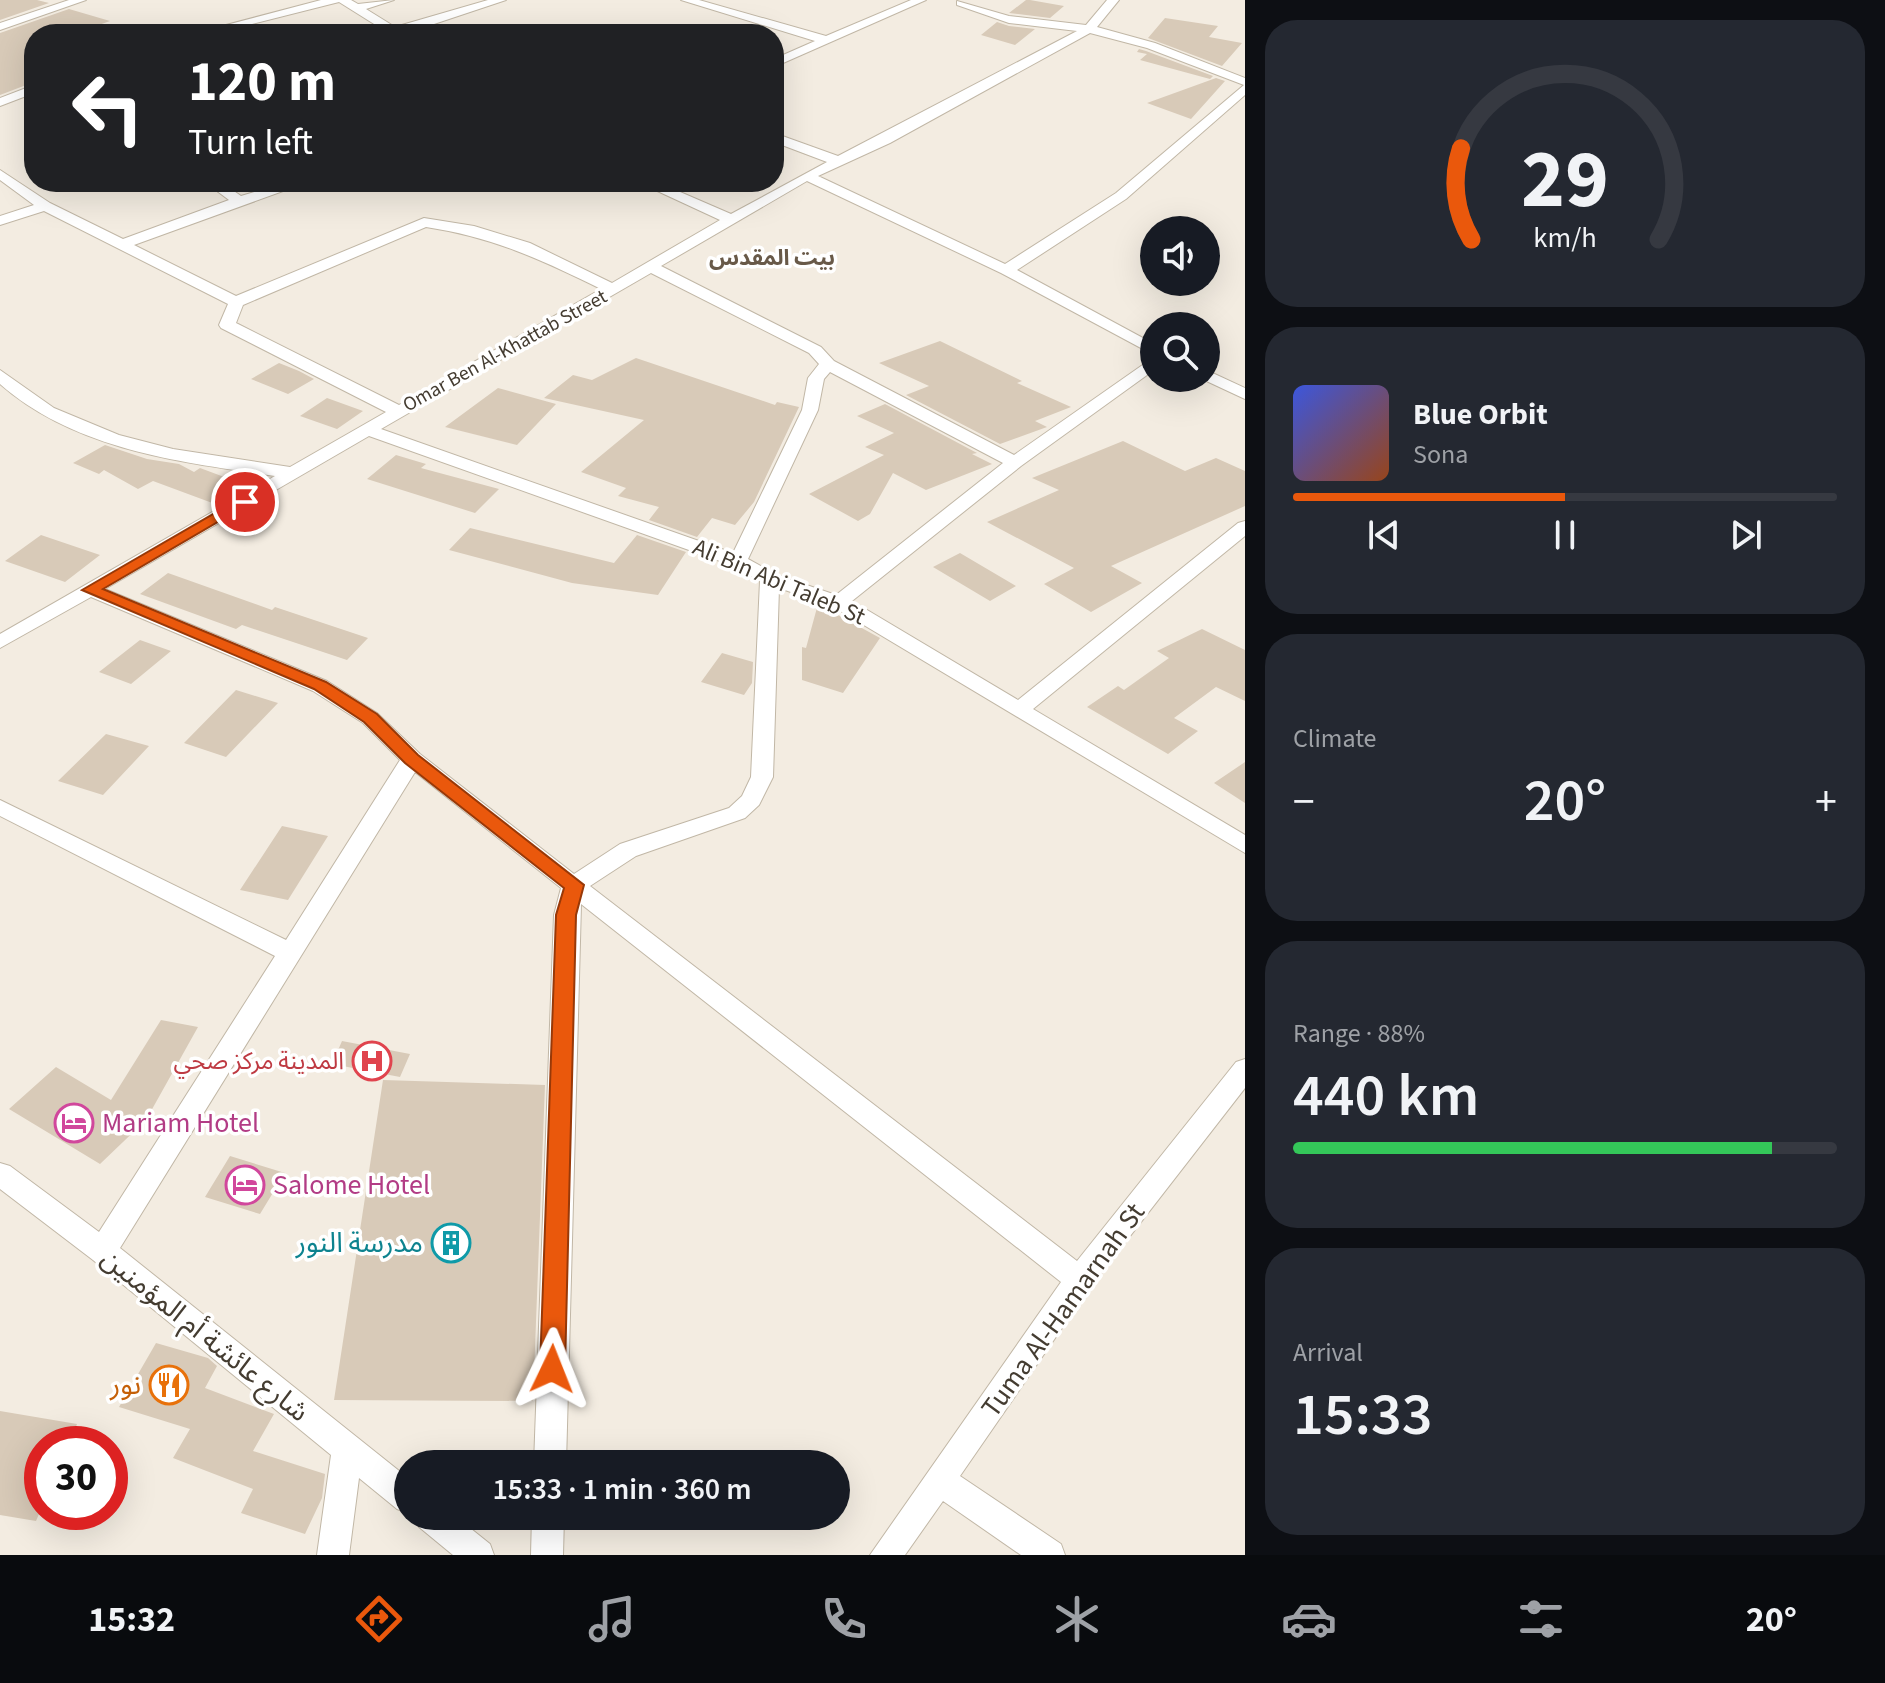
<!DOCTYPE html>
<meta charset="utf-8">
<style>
:root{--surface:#171b24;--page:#242831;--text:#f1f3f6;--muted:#9ea1a6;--line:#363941;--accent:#ea580c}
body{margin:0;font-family:"Source Sans 3","Noto Sans Arabic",sans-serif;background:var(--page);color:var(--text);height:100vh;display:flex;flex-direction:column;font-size:30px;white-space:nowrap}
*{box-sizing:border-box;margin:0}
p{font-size:26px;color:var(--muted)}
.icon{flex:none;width:44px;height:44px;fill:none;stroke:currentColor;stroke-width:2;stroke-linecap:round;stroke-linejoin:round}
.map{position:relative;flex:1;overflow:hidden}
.details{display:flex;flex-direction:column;gap:20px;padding:20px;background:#0d0f14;width:640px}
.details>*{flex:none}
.banner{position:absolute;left:24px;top:24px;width:760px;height:168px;border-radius:32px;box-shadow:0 8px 32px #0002;background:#202124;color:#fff;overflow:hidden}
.tools{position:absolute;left:1140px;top:216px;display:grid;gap:16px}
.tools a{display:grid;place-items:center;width:80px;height:80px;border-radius:50%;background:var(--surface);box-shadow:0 8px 32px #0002;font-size:40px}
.speed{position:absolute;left:24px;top:1426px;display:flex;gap:16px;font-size:40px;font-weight:700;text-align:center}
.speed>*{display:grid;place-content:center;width:104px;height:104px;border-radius:50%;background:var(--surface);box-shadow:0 8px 32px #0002;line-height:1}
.speed .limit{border:12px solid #d22;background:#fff;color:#111}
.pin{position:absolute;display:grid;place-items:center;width:68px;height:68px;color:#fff;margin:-34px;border:4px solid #fff;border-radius:50%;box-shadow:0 2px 8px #0007}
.me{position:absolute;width:88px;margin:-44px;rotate:2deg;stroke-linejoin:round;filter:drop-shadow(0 0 6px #0008)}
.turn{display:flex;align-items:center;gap:28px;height:168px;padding:0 32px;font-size:36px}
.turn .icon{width:104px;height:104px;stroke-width:2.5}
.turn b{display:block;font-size:56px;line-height:68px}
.big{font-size:60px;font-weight:600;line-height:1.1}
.details .card{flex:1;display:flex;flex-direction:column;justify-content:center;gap:12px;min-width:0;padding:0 28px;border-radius:32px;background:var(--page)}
.details .dial{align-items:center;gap:0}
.dial svg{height:208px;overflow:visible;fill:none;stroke:var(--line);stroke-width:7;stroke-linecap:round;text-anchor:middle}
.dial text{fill:var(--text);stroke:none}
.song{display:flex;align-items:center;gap:24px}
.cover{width:96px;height:96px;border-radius:12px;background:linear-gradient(135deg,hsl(230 70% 55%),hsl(20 70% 35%))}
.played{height:8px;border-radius:4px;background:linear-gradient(90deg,var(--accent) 50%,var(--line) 50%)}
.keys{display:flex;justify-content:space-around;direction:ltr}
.heat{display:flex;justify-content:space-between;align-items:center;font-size:44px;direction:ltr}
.charge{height:12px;border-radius:6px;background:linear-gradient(90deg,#34c759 88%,var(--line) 0)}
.trip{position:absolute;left:394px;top:1450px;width:456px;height:80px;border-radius:40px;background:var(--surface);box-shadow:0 8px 32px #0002;font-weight:600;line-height:80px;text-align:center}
.tabs{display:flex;height:128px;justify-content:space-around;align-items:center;background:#090b0e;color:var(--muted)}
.tabs .icon{width:56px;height:56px}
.tabs .active{color:var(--accent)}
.tabs b{font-size:36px;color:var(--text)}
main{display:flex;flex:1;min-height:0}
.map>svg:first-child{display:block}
.building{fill:#d8cab8}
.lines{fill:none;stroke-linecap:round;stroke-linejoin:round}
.street-casing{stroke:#c1b7a6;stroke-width:2}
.street{fill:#fff;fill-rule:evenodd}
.route{fill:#ea580c;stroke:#983908;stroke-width:2}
.labels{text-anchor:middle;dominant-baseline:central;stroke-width:7;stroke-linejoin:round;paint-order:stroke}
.far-street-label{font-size:20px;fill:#443c31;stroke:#fff}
.far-neighbourhood-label{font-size:22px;font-weight:bold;fill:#685948;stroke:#fff}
.street-label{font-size:24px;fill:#443c31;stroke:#fff}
.health-label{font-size:24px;fill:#be3a42;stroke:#fff;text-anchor:end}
.near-hotel-label{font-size:28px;fill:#b23c85;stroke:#fff;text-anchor:start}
.near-culture-label{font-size:28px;fill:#0d838f;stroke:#fff;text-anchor:end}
.near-street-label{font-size:28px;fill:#443c31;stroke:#fff}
.near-food-label{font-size:28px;fill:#c56008;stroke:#fff;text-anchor:end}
</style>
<main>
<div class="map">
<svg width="1245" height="1555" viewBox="0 0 1245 1555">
<rect width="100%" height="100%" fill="#f3ece1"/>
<path class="building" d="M 0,0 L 37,0 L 49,3 L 0,20 Z
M 1026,0 L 1030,0 L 1064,6 L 1050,18 L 1009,13 Z
M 69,9 L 110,21 L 74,34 L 34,34 L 34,82 L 0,95 L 0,33 Z
M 1165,18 L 1218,26 L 1209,37 L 1242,43 L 1222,66 L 1148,38 Z
M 997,22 L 1009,26 L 1035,29 L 1015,45 L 981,35 Z
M 1139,49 L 1146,51 L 1213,76 L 1210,79 L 1140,60 L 1147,54 L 1137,52 Z
M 1216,78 L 1225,81 L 1191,119 L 1147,103 Z
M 940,341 L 1022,381 L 1017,383 L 1071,407 L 1035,421 L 1047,427 L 1000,444 L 906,395 L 929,386 L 879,363 Z
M 636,358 L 775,405 L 777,402 L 799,407 L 754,502 L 735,525 L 712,518 L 697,537 L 649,520 L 659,507 L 618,496 L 626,488 L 581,472 L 644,420 L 544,398 L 573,375 L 592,380 Z
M 279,363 L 299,371 L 314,379 L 288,394 L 251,379 Z
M 498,388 L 556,404 L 517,445 L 445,427 Z
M 327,398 L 363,411 L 337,429 L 300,416 Z
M 885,404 L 977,453 L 972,454 L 992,464 L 926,490 L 893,473 L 870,514 L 858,521 L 809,494 L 884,455 L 865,447 L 894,433 L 857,416 Z
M 1123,441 L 1185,471 L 1216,458 L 1245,471 L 1245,506 L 1111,566 L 1142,583 L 1091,612 L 1044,584 L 1074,568 L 987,522 L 1059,490 L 1032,478 Z
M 105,445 L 147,459 L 179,464 L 194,472 L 200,468 L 243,484 L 215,504 L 153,481 L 138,489 L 104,470 L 99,474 L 73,463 Z
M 396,455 L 426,464 L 421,468 L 499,489 L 475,513 L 367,479 Z
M 470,528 L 614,563 L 637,535 L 686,552 L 658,595 L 572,583 L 449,550 Z
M 41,535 L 100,555 L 65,582 L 5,561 Z
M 960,553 L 1016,586 L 990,601 L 933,567 Z
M 168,573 L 272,610 L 275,607 L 368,638 L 347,660 L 242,625 L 236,629 L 140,594 Z
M 818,604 L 880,638 L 843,693 L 802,680 L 802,647 L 806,648 Z
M 1202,629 L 1245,650 L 1245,701 L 1216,687 L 1174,718 L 1198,731 L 1168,754 L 1087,707 L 1118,686 L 1124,690 L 1169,658 L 1157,651 Z
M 140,640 L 171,651 L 131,684 L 99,672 Z
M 722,653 L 753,662 L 752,683 L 744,695 L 701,682 Z
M 236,690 L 278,703 L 226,757 L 184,743 Z
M 106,734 L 149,746 L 103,795 L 58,781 Z
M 1245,762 L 1245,803 L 1214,783 Z
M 282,826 L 328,836 L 288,900 L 240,890 Z
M 161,1020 L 198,1027 L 146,1120 L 100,1164 L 9,1109 L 56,1067 L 111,1100 Z
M 342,1041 L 410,1054 L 400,1077 L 332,1064 Z
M 383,1080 L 545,1085 L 533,1401 L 334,1400 Z
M 230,1156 L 285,1173 L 260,1214 L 205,1197 Z
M 156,1343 L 208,1358 L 217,1366 L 205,1388 L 274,1414 L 253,1451 L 325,1474 L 322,1498 L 305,1534 L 241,1513 L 253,1489 L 173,1458 L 190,1429 L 119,1407 Z
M 0,1411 L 77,1424 L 69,1444 L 42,1444 L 42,1507 L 36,1521 L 0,1515 Z"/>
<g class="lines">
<defs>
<path id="street" d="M 69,0 L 86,0 L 0,30 L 0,23 Z
M 321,0 L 351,0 L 358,4 L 394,0 L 366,9 L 395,27 L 488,0 L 506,0 L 404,34 L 390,34 L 339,2 L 212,34 L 192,34 Z
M 681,0 L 699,0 L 826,36 L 911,0 L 926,0 L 774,67 L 774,59 L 815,41 Z
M 1107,0 L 1119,0 L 1097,27 L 1155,43 L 1245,78 L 1245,95 L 1126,199 L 1017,270 L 1154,344 L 1154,355 L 1001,273 L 807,181 L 661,266 L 821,347 L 834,361 L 1014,455 L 1154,357 L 1154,370 L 1021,466 L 852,601 L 1018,700 L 1238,523 L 1245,521 L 1245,536 L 1033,709 L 1245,835 L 1245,853 L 832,606 L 779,588 L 773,777 L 759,805 L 745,818 L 636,856 L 590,886 L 1077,1261 L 1236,1062 L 1245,1059 L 1245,1088 L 1089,1289 L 960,1476 L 1061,1544 L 1065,1555 L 1021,1555 L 943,1501 L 905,1555 L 870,1555 L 1061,1282 L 581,904 L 566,1464 L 534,1464 L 554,915 L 561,888 L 415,772 L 120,1248 L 408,1478 L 408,1513 L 397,1509 L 359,1478 L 349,1555 L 317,1555 L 331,1455 L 93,1260 L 0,1189 L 0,1163 L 10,1166 L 99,1232 L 275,956 L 0,816 L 0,800 L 286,940 L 400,760 L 363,723 L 313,691 L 91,597 L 0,648 L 0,634 L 275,476 C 180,462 75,450 0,384 L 0,370 L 54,408 L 119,435 L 173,449 L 290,467 L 386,412 L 221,328 L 219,325 L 228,304 L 44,211 L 0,225 L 0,216 L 34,205 L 0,180 L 0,170 L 50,203 L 123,239 L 229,200 L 205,182 L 221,182 L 241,196 L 287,182 L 308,182 L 134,245 L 236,296 L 424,218 L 474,226 L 530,243 L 612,283 L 720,220 L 638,182 L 657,182 L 731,214 L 827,162 L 774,142 L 774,133 L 838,156 L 1077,31 L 1009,23 L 957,5 L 957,1 L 1009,16 L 1086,25 ZM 1090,33 L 1147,48 L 1244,85 L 1116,193 L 1005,264 L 818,176 L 890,143 ZM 426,227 C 492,237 540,259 601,289 L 399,405 L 236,323 L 243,305 ZM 651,273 L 809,353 L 819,364 L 808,378 L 802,410 L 733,553 L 381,429 ZM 830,372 L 1003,463 L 836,595 L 777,575 L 748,559 L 818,410 L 824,379 ZM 369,436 L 731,565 L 760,581 L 751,777 L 742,796 L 729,808 L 620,844 L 574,874 L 420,754 L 377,713 L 327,681 L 105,589 Z
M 34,85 L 34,93 L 0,106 L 0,98 Z
M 1206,370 L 1245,388 L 1245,399 L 1200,378 L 1206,378 Z
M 414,1516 L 455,1516 L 490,1544 L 494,1555 L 453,1555 L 419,1527 Z
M 532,1516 L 564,1516 L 563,1555 L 531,1555 Z"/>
</defs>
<use href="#street" class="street-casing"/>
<use href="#street" class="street"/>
</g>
<path class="route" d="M 239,499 L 252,502 L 103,589 L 326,682 L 377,714 L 418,755 L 584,885 L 576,915 L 565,1369 L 561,1377 L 552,1380 L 544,1377 L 540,1369 L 556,915 L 564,888 L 405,763 L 364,722 L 314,689 L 82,590 Z"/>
<defs>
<symbol id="hospital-ring" viewBox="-11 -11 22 22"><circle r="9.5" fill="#fff" stroke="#e0444e" stroke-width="1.5"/><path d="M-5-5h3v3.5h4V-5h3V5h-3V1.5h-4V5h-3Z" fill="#e0444e"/></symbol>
<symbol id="hotel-ring" viewBox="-11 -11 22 22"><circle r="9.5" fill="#fff" stroke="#d1479c" stroke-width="1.5"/><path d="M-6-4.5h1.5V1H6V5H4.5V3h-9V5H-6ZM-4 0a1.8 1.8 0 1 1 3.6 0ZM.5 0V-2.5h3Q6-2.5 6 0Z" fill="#d1479c"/></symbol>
<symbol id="building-ring" viewBox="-11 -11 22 22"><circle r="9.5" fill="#fff" stroke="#0f9aa8" stroke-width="1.5"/><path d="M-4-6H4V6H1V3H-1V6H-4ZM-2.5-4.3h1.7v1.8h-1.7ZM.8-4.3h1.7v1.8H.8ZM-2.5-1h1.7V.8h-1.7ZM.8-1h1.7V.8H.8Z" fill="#0f9aa8"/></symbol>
<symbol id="restaurant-ring" viewBox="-11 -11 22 22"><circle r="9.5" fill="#fff" stroke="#e8710a" stroke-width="1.5"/><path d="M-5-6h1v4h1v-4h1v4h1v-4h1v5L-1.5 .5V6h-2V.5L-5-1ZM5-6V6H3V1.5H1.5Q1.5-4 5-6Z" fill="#e8710a"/></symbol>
</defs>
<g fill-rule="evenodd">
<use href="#hospital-ring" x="350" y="1039" width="44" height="44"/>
<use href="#hotel-ring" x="52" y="1101" width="44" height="44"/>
<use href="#hotel-ring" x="223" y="1163" width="44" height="44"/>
<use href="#building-ring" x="429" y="1221" width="44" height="44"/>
<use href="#restaurant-ring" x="147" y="1363" width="44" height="44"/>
</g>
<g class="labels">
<g class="far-street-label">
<text transform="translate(505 351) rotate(-29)">Omar Ben Al-Khattab Street</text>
</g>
<g class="far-neighbourhood-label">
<text x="772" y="258">بيت المقدس</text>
</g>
<g class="street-label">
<text transform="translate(779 582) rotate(23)">Ali Bin Abi Taleb St</text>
</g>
<g class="health-label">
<text x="344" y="1061">المدينة مركز صحي</text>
</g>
<g class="near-hotel-label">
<text x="102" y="1123">Mariam Hotel</text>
<text x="273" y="1185">Salome Hotel</text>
</g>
<g class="near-culture-label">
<text x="423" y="1243">مدرسة النور</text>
</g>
<g class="near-street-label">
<text transform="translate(1063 1310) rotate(-54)">Tuma Al-Hamarnah St</text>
<text transform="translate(205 1335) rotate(39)">شارع عائشة أم المؤمنين</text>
</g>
<g class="near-food-label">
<text x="141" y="1385">نور</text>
</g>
</g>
</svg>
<div class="tools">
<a><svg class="icon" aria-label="sound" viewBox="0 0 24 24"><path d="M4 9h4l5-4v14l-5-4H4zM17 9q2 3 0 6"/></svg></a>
<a><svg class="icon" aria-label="search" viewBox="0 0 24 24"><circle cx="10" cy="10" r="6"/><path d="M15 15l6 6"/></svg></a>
</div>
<div class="speed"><div class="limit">30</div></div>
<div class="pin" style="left:245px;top:502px;background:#d93025"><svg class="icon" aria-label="arrive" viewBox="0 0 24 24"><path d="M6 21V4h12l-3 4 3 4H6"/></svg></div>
<svg class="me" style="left:552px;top:1369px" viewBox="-20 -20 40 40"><path d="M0-17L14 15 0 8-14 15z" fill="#ea580c" stroke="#fff" stroke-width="4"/></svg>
<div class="trip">15:33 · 1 min · 360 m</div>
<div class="banner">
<div class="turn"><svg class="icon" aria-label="left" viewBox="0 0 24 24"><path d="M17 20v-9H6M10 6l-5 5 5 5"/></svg><div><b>120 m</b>Turn left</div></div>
</div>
</div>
<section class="details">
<div class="card dial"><svg viewBox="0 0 100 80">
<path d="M14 69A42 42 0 1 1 86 69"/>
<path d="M14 69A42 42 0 0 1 10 34" stroke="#ea580c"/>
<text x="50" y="56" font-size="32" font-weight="700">29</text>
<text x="50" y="72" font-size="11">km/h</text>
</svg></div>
<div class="card">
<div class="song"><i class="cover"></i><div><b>Blue Orbit</b><p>Sona</p></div></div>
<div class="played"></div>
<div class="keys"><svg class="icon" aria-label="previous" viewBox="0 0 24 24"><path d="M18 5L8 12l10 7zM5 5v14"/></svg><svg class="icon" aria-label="pause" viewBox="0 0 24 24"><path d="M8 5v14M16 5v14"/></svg><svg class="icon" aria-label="next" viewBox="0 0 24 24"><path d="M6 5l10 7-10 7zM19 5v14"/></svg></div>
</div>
<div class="card"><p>Climate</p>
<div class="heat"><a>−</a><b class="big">20°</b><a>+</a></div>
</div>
<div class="card"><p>Range · 88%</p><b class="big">440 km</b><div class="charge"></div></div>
<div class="card"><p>Arrival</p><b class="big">15:33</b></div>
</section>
</main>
<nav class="tabs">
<b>15:32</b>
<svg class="icon active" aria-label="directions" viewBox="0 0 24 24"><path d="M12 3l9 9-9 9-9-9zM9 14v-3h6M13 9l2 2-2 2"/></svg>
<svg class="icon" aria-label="music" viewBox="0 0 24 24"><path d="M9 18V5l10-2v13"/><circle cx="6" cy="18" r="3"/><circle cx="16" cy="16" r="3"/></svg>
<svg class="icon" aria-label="phone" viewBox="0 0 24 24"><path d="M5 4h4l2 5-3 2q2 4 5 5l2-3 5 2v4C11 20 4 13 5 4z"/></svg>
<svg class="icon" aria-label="climate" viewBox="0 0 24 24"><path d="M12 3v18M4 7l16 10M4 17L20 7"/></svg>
<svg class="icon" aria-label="car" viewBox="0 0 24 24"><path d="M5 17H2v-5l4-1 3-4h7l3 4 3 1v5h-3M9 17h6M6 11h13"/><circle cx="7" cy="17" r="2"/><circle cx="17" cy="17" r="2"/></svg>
<svg class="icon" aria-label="filters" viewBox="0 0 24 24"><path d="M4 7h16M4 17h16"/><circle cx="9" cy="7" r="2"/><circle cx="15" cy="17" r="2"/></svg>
<b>20°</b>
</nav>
